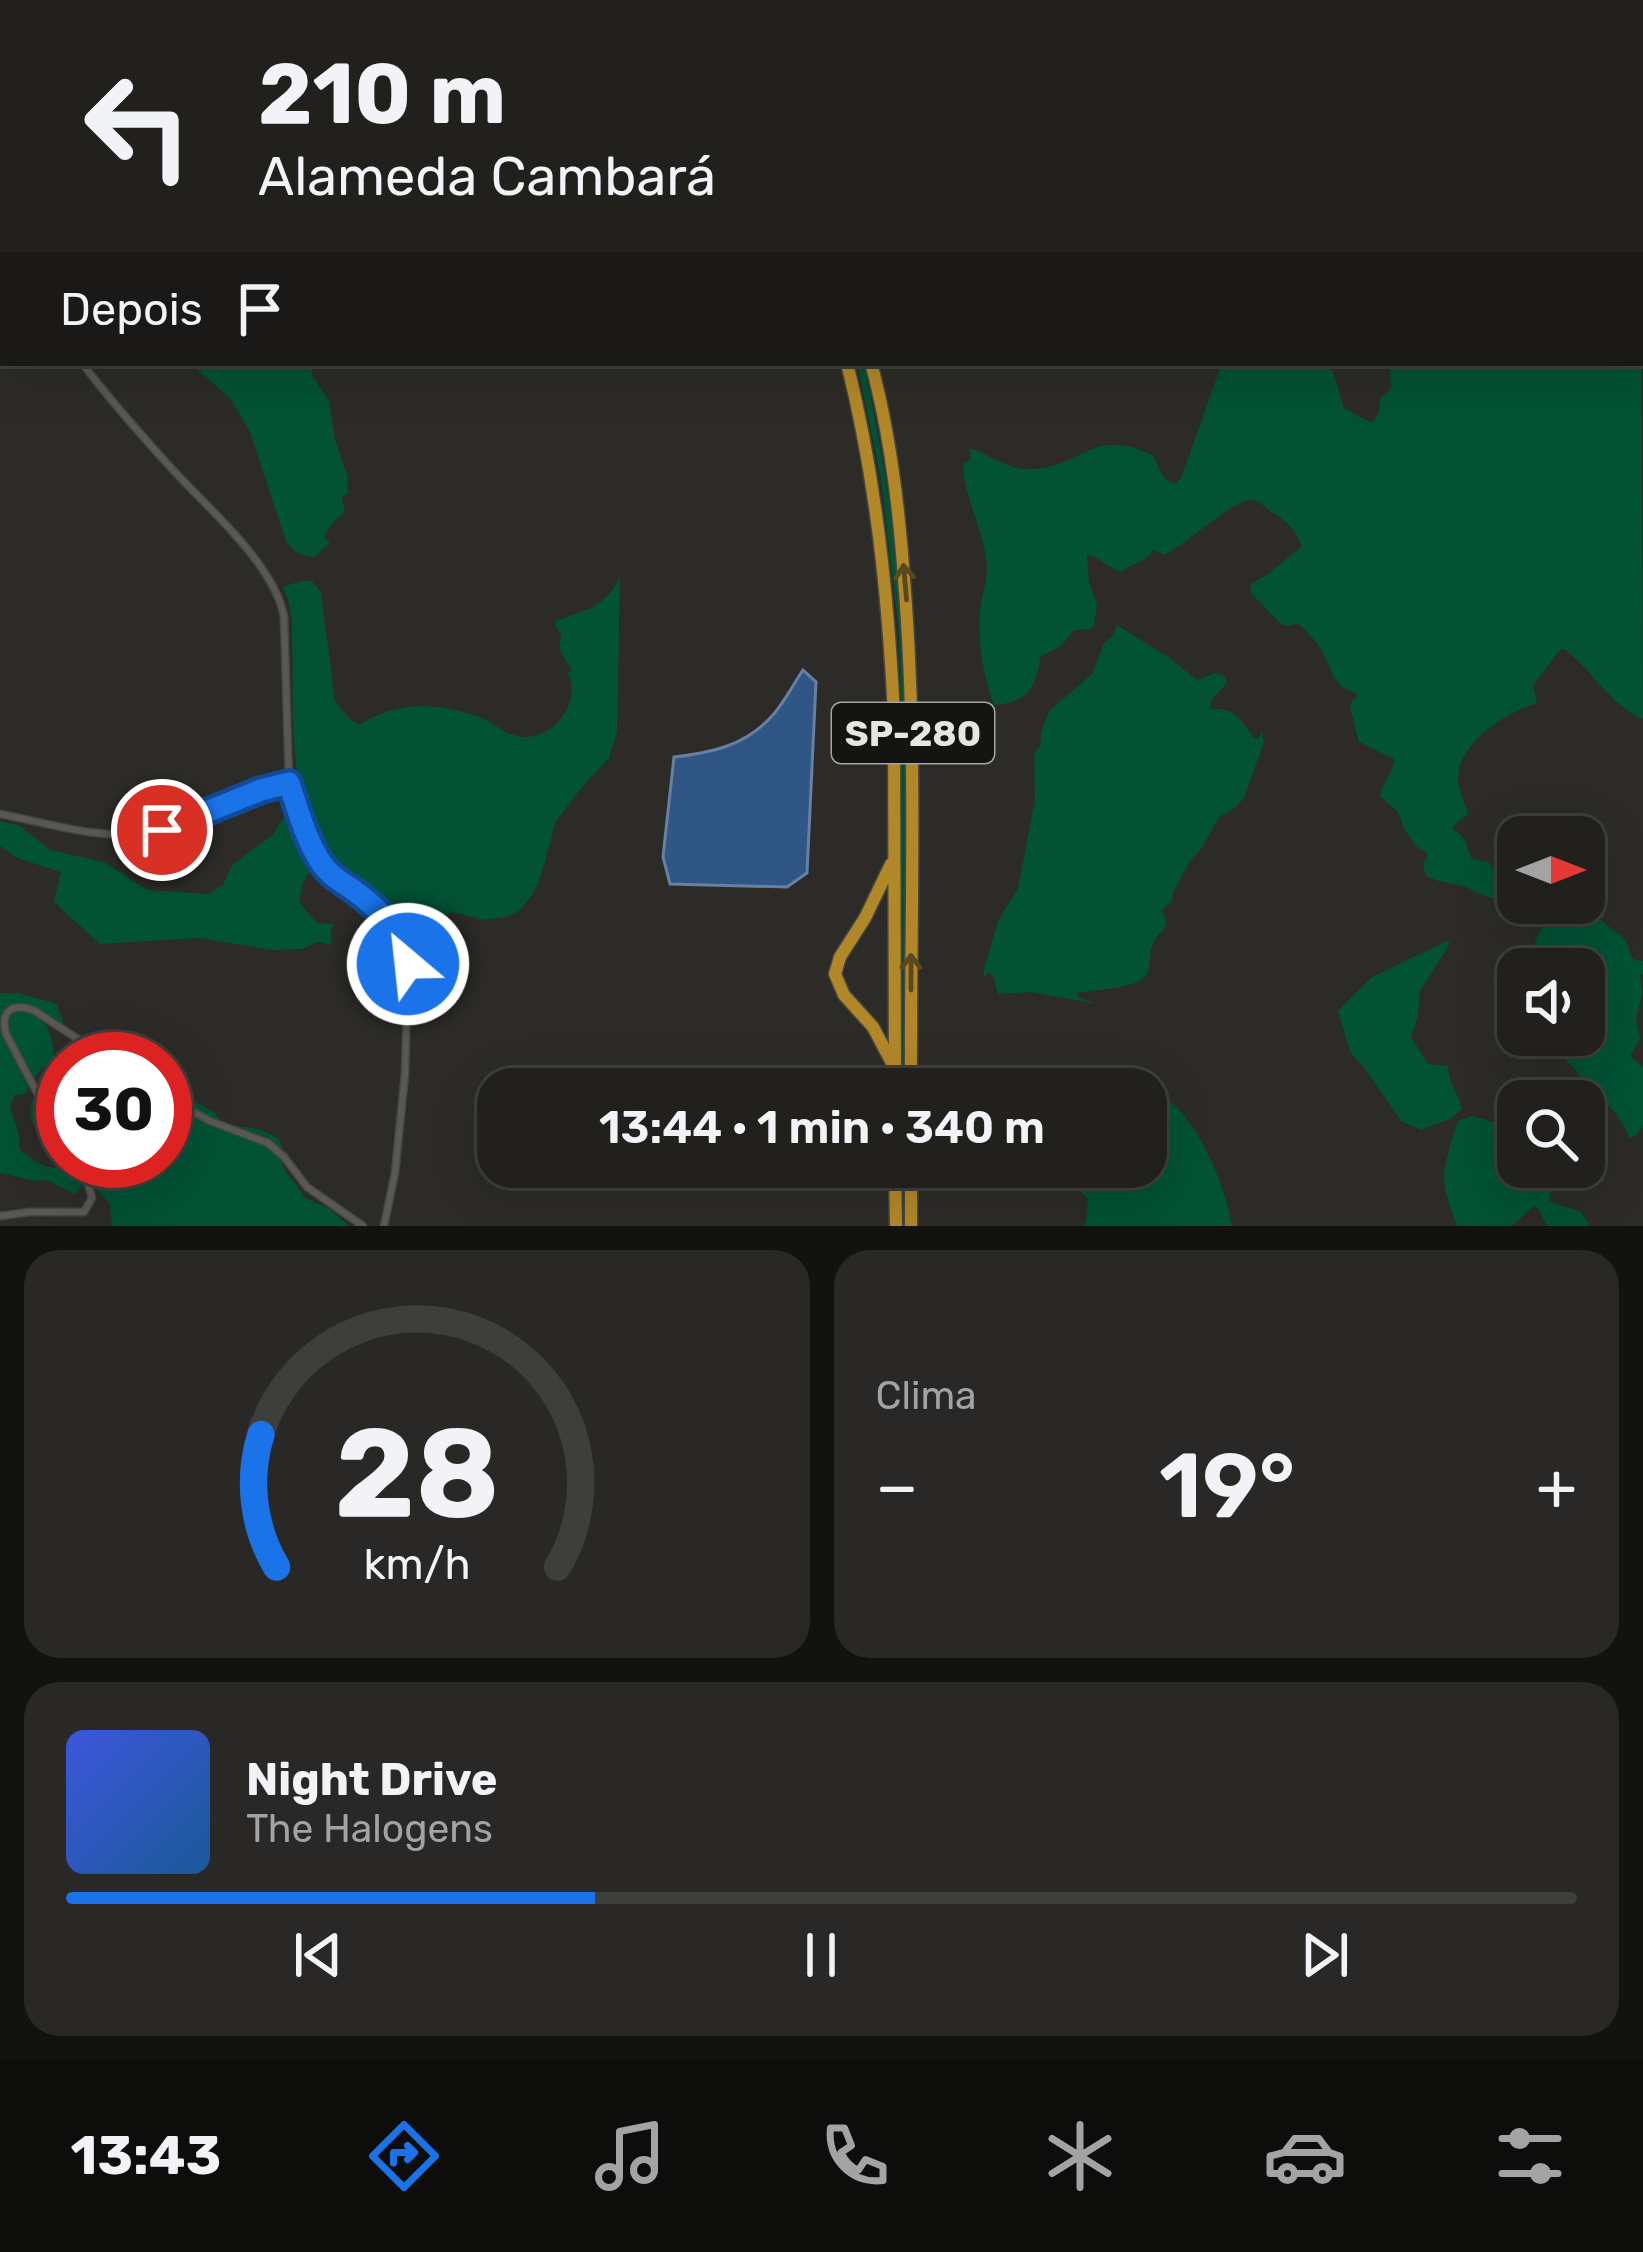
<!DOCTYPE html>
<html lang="pt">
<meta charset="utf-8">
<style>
:root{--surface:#21201d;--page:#292826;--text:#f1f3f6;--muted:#a2a3a4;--line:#3e3e3b;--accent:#1a73e8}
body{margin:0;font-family:Rubik,sans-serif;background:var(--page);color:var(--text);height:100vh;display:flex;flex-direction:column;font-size:45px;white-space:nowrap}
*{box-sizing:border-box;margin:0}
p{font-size:39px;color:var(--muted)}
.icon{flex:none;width:66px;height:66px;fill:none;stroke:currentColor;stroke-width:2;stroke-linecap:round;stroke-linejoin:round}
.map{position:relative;height:1226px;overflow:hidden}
.details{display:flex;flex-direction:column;gap:24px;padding:24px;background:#121210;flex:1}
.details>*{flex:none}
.guide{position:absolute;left:0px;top:0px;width:1644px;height:366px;box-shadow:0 12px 48px #0002,0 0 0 3px var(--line);background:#21201d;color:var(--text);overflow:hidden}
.needle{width:78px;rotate:90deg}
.tools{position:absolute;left:1497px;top:816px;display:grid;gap:24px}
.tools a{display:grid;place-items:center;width:108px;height:108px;border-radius:24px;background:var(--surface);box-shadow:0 12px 48px #0002,0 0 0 3px var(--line);font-size:60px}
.speed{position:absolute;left:36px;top:1032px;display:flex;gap:24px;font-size:60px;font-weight:700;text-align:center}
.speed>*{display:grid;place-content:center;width:156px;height:156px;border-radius:50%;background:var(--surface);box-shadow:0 12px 48px #0002,0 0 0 3px var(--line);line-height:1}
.speed .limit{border:18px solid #d22;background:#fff;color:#111}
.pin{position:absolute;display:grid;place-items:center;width:102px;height:102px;color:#fff;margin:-51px;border:6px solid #fff;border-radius:50%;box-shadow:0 3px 12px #0007}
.me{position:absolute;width:132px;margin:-66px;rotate:332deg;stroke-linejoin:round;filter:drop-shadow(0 0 9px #0008)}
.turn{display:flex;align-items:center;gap:42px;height:252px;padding:0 60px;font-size:54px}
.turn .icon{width:156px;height:156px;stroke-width:2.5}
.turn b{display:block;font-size:84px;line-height:102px}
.then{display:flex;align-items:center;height:114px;padding:0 60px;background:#0003;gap:24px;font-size:45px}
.big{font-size:90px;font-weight:600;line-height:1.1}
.details .widget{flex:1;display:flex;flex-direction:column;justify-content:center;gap:18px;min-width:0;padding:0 42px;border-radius:36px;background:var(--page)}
.details .dial{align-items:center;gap:0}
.dial svg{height:312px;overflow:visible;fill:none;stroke:var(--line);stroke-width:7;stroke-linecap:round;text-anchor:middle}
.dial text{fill:var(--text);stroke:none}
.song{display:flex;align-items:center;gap:36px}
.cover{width:144px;height:144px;border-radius:18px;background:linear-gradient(135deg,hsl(230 70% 55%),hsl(210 70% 35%))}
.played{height:12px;border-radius:6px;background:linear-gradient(90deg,var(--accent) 35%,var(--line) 35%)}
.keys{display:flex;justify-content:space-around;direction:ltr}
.heat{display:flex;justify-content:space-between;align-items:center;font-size:66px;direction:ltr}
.details .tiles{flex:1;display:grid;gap:24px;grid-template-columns:1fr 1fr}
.widget:last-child{grid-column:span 2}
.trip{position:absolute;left:477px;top:1068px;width:690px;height:120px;border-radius:36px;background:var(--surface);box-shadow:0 12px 48px #0002,0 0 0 3px var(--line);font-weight:600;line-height:120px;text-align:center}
.dock{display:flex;height:192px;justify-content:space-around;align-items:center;background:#0d0d0c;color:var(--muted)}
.dock .icon{width:84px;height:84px}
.dock .current{color:var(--accent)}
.dock b{font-size:54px;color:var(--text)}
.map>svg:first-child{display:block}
.green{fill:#025235}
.water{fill:#305686;stroke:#6681a2;stroke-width:3}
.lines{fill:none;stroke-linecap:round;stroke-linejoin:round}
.minor-casing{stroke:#464642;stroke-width:9}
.motorway-casing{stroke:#464642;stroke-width:15}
.minor{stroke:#595854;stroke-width:6}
.motorway{stroke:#b28728;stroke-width:12}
.oneway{stroke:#5b481c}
.route-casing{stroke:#114b97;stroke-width:30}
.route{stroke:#1a73e8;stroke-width:21}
.labels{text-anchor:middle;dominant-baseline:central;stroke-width:12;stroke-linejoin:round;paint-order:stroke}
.shield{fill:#141412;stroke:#a6a6a4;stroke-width:3}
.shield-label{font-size:36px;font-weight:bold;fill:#e5e5e2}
</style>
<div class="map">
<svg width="1643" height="1226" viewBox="0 0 1643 1226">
<rect width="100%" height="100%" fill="#2c2b27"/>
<path class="green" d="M 1641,214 L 1643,719 C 1611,706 1591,669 1564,649 L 1560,650 L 1533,686 L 1537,703 C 1506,713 1460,741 1458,777 C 1458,789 1464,802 1468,814 L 1454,825 L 1453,829 L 1463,837 L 1472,859 L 1489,862 L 1501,884 L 1518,891 L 1518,903 L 1525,903 L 1520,915 L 1515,919 L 1498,899 C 1485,898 1479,893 1468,888 C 1453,882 1442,884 1426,876 L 1423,864 L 1428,854 L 1417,847 L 1405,830 L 1398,812 L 1380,796 C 1382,782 1392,776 1394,759 L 1359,742 L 1350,707 L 1352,700 L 1357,697 L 1357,694 C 1351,691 1343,689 1339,684 C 1332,676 1329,664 1324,655 C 1318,643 1308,632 1298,623 L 1286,626 L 1281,624 L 1250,592 L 1251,584 L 1268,574 L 1302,546 C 1293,526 1287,522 1270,511 C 1267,508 1258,501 1254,500 C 1237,496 1183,547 1164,555 L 1154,550 C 1140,565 1137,561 1121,572 C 1109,568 1099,556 1087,555 L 1089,582 L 1097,605 L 1094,626 L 1089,629 L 1074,630 L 1062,645 L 1040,657 C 1036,688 1029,702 994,705 C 983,677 976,633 981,603 C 983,590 988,578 987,565 C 984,530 964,498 963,464 L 971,459 L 969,448 C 990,454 1009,471 1032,469 C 1084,467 1091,426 1152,455 C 1161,466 1158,480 1176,483 L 1181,478 L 1222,363 L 1322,363 L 1333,372 L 1344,408 L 1370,422 L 1374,420 L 1379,412 L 1380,399 L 1391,388 L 1390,371 L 1378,363 L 1641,363 Z
M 190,363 L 312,363 L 312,375 L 329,401 L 335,440 L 347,475 L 348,493 L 342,498 L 345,512 L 330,525 L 324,538 L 330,543 L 314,557 C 301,556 294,552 286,541 L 250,432 L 230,398 Z
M 857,363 L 864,363 C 881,450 898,536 902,624 C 911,779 906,934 906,1089 L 901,1089 L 902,731 L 898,624 L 881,479 Z
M 620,576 L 617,732 L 609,758 L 582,787 L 556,821 L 540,879 L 533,894 L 519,911 L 505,917 L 485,920 L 452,912 L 428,923 L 424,936 L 419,936 L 364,895 L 354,883 L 332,871 L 304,831 L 315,863 L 303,882 L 299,902 L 317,923 L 334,924 L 330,932 L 332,945 L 317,942 L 302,949 L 273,950 L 199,938 L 100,944 L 54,902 L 61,872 L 17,858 L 0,846 L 0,821 L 19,825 L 50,850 L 104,862 L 148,890 L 209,894 L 223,885 L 232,865 L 274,834 L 294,798 L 297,774 L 293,733 L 292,620 L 287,596 L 282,587 L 301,581 L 312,581 L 321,593 L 335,701 L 350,719 L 360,725 C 396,700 439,703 479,717 C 495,723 505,735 522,737 C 555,739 583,701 567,672 L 572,671 L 559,649 L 561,635 L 554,622 C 583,610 607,608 620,576 Z
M 1117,625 L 1171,659 L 1197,680 L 1215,673 L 1224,675 L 1227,683 L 1212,699 L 1210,709 C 1235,707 1240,719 1254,738 L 1258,739 L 1262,732 L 1264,742 L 1244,798 L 1236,807 L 1219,817 L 1201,849 L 1190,861 L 1173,892 L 1172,901 L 1161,911 C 1174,930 1160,928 1153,943 C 1149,952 1151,962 1148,971 C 1143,990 1094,989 1077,993 L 1079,998 L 1095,1003 L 1092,1003 L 1030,992 L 998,994 L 993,975 L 989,973 L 984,976 L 984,969 L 998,921 L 1018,888 L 1035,799 L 1034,753 L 1040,747 L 1041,732 L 1049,711 L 1092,674 L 1104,643 L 1112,637 Z
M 1584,901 L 1591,905 L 1599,919 L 1625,939 L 1633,959 L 1643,961 L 1643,974 L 1640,976 L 1643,992 L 1636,1018 L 1640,1039 L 1630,1056 L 1643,1067 L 1643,1127 L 1636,1135 L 1629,1138 C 1626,1121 1596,1090 1581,1080 L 1578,1073 L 1558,1051 L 1558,1046 C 1566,1038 1574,1035 1584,1035 L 1584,969 L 1528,969 C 1535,937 1545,903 1584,903 Z
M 1447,941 L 1450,943 L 1448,947 L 1420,991 L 1417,1019 L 1411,1037 L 1428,1064 L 1448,1066 C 1448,1083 1458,1093 1462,1109 L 1450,1119 L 1421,1130 L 1401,1121 L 1363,1066 L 1350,1052 L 1338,1011 L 1372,977 Z
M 0,993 L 18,993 L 58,1004 C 57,1012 63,1016 63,1024 L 44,1020 C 68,1074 42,1052 26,1094 L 15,1095 L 10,1106 L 19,1136 L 20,1150 C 30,1158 42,1167 55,1168 L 60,1156 C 33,1123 19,1123 42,1079 L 54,1077 L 61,1067 L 63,1067 L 63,1161 L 165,1161 L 165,1086 L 214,1112 L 226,1127 C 237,1124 276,1130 281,1143 C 284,1149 280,1157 282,1163 C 286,1177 299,1184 303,1197 L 328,1208 L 350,1226 L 112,1226 L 110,1204 L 93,1185 L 83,1185 L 75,1194 L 46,1180 L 35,1181 L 0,1173 Z
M 1146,1089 C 1191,1098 1226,1185 1232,1226 L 1082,1226 L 1086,1222 L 1088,1198 L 1059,1176 L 1062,1169 L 1060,1167 L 1146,1167 Z
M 1473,1116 L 1496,1123 L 1505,1139 L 1508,1154 L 1518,1149 L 1518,1167 L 1542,1167 L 1539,1181 L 1551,1191 L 1549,1201 L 1581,1212 L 1590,1226 L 1547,1226 L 1538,1208 L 1534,1206 L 1512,1226 L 1457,1226 C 1452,1211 1444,1193 1444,1177 C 1444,1166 1454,1129 1459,1120 Z"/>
<path class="water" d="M 803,670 L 816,682 L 807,873 L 787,887 L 670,884 L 663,857 L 674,757 C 710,753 744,746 770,718 C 783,705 792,686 803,670 Z"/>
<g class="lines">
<defs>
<path id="minor" d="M 826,0 L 827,3
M 1101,0 L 1102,3
M 1225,0 L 1225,3
M 1314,3 L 1318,0
M 0,260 L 3,263
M 82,363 C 110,400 141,435 173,470 C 209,509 275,565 284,617 L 289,783 L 302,822 L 322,864 L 334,877 L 370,902 L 390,921 L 403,941 L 408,964 L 405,1074 L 395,1173 L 384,1226
M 0,814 C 48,823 98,840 148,833 C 195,827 241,794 289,783
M 165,1096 L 210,1121 L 268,1143 L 284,1157 L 307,1187 L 363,1226
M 63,1142 L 6,1034 C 0,1010 13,1002 35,1011 L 108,1059
M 0,1216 L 30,1212 L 84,1212 L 92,1198 L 87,1180 L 74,1161"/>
<path id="motorway" d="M 743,0 L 744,3
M 765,0 L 766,3
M 847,363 C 876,479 888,595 894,715 L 895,1089
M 871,363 C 890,432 899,507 904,579 C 918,749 910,919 911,1089
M 891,864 L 865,918 L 840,957 L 835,974 L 844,995 L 873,1027 L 892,1063
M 895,1167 L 896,1226
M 911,1167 L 911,1226"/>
</defs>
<use href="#minor" class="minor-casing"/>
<use href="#motorway" class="motorway-casing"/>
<use href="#minor" class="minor"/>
<use href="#motorway" class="motorway"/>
</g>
<defs><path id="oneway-shaft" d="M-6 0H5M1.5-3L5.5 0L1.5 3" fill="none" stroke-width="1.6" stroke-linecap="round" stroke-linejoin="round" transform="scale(3)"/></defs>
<g class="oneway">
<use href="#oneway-shaft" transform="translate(905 582) rotate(-95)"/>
<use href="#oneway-shaft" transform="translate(911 972) rotate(-90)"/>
</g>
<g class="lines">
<defs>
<path id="route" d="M 162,830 L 261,790 L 289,783 C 298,810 306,841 322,864 C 330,875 341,882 352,889 C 381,910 399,929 408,964"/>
</defs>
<use href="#route" class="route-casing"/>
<use href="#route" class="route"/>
</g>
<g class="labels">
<rect class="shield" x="832" y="703" width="162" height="60" rx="9"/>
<g class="shield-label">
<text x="913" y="733">SP-280</text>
</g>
</g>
</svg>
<div class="tools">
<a><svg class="needle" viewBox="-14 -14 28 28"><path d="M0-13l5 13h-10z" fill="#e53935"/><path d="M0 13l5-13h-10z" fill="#a2a3a4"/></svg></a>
<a><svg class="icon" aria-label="sound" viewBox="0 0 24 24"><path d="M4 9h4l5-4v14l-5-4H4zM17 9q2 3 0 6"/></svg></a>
<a><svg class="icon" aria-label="search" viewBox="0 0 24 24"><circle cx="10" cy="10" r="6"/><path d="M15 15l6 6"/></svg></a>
</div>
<div class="speed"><div class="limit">30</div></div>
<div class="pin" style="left:162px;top:830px;background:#d93025"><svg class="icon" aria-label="arrive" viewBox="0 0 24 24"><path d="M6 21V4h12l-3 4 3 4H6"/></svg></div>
<svg class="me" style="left:408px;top:964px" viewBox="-20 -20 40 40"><circle r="17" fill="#1a73e8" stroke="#fff" stroke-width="3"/><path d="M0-11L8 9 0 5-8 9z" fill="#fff"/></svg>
<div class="trip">13:44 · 1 min · 340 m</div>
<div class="guide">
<div class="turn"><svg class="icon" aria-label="left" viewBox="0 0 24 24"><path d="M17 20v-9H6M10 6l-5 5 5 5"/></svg><div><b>210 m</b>Alameda Cambará</div></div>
<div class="then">Depois<svg class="icon" aria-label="arrive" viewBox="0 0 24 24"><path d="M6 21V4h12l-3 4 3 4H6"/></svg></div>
</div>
</div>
<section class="details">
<div class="tiles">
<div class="widget dial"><svg viewBox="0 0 100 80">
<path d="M14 69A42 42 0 1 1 86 69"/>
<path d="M14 69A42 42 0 0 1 10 35" stroke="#1a73e8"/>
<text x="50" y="56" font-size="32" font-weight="700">28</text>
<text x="50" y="72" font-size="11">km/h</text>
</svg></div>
<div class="widget"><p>Clima</p>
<div class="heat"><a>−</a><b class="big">19°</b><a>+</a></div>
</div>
<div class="widget">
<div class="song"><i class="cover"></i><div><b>Night Drive</b><p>The Halogens</p></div></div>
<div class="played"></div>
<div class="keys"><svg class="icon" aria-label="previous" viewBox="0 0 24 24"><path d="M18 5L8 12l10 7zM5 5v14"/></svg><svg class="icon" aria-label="pause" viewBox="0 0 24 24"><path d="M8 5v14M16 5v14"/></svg><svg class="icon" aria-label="next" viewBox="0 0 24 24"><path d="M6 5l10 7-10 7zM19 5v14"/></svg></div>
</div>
</div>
</section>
<nav class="dock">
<b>13:43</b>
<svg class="icon current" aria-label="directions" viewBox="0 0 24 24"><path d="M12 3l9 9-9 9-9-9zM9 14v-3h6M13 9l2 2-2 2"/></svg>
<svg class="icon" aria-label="music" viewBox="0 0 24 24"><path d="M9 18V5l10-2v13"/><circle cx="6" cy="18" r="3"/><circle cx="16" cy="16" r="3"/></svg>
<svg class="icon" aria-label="phone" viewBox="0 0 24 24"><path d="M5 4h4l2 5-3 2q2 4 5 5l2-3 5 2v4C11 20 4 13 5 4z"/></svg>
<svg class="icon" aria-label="climate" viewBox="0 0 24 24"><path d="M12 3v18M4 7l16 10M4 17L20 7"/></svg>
<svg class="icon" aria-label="car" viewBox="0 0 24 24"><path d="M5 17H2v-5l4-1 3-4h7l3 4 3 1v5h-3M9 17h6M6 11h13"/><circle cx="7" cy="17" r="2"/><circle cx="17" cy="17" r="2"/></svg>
<svg class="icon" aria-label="filters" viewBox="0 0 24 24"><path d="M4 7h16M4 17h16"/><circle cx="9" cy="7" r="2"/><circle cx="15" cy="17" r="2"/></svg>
</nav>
